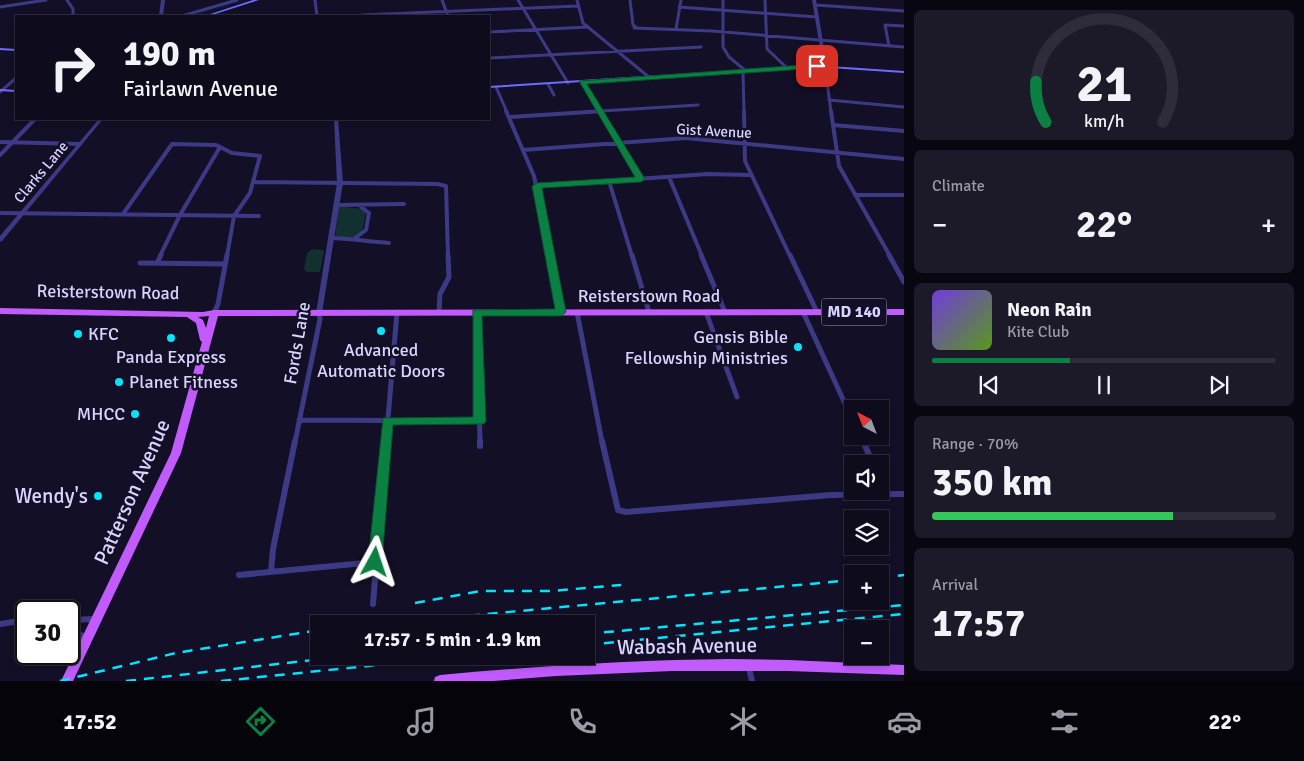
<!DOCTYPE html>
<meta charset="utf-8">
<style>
:root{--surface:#0e0b1c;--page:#1c1929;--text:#f1f3f6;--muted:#9b9ba3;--line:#2e2b3b;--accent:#0b8043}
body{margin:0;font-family:Signika,sans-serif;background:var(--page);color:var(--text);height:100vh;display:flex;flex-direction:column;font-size:19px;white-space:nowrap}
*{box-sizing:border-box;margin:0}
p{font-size:16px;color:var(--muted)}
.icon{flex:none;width:28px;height:28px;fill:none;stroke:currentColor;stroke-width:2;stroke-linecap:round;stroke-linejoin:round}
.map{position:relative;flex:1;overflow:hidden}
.sheet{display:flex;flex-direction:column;gap:10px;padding:10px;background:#08060f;width:400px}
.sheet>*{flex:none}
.top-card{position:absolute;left:15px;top:15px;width:475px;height:105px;border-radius:0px;box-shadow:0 2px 8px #0003,0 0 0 1px var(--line);background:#0e0b1c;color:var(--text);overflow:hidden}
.needle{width:32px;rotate:318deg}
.buttons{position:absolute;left:844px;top:400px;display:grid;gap:10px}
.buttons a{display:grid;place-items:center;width:45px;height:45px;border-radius:0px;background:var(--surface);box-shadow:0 2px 8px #0003,0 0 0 1px var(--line);font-size:25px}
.speed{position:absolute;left:15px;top:600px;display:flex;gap:10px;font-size:25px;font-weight:700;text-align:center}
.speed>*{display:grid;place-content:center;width:65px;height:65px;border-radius:50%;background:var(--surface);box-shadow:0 2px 8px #0003,0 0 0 1px var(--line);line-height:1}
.speed .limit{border:2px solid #111;border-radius:8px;background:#fff;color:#111}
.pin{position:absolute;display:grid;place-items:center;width:42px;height:42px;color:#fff;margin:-21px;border-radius:10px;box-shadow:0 2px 8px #0006}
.me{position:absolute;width:55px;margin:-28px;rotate:5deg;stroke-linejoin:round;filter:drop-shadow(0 0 4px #0008)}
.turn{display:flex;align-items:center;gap:18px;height:105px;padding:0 25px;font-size:22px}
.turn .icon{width:65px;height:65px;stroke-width:2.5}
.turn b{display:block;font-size:35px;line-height:42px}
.big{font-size:38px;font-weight:800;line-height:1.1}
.sheet .card{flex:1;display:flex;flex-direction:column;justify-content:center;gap:8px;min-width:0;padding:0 18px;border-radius:8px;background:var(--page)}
.sheet .dial{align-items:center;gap:0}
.dial svg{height:130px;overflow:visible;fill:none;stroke:var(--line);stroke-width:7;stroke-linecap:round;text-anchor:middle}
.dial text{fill:var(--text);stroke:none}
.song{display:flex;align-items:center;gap:15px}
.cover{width:60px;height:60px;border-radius:8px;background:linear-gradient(135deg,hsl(260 70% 55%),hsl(90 70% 35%))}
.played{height:5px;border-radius:2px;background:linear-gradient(90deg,var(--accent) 40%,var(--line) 40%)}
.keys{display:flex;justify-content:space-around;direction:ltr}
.heat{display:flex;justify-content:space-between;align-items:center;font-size:28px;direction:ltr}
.charge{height:8px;border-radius:4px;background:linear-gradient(90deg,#34c759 70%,var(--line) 0)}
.trip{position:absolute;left:310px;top:615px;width:285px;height:50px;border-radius:0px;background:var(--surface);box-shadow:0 2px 8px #0003,0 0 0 1px var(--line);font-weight:800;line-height:50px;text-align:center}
.menu{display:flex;height:80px;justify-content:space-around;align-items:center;background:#06040b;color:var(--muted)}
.menu .icon{width:35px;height:35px}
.menu .current{color:var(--accent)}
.menu b{font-size:22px;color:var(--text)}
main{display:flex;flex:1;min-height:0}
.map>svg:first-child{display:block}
.green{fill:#12302f}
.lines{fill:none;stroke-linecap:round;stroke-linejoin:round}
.stream{stroke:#0a1f44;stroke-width:1}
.minor-far3{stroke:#3d3a85;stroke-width:3}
.minor-far2{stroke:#3d3a85;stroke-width:4}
.minor-far1{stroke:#3d3a85;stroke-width:5}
.minor{stroke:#3d3a85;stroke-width:6}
.tertiary{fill:#3d3a85;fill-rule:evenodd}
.secondary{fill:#6f6bff;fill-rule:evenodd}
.primary{fill:#c25bff;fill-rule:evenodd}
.rail{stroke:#00e5ff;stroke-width:2.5;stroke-dasharray:10 8;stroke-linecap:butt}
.route{fill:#0b8043;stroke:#07532c}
.poi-dot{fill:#00e5ff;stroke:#130f26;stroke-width:2}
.labels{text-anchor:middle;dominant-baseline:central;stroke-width:5;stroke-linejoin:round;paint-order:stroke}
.far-street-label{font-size:15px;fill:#d9d4ff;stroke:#130f26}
.shield{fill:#130f26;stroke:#9e99be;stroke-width:1}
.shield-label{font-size:16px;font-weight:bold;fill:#d9d4ff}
.street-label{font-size:18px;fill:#d9d4ff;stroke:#130f26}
.poi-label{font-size:18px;fill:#d9d4ff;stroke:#130f26;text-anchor:start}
.near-street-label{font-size:21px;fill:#d9d4ff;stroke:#130f26}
.near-poi-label{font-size:21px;fill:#d9d4ff;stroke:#130f26;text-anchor:end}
</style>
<main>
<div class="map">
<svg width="904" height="681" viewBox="0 0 904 681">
<rect width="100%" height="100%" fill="#130f26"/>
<path class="green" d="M 339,206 L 361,209 L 366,212 L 362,233 L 355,237 L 335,237 Z
M 312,249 L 324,250 L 320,272 L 307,272 L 304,270 L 307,253 Z"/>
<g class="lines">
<path class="stream" d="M 193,16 L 245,0"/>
<path class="minor-far3" d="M 67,0 L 73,9 L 73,16
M 315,0 L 317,16
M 442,0 L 448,16
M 518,0 L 568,83
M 577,0 L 583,23 L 650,78
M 630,0 L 633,25 L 636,27
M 723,0 L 723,47 L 729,57 L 746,71
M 765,0 L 767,49 L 787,68
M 815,5 L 904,11
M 0,7 L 46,0
M 679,7 L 817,17
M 362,15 L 578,6
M 182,16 L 237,0
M 634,28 L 712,31 L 904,47
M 676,29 L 681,0
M 489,32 L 588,27
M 889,46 L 885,25 L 904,26
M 489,58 L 701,47
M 825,66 L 831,112
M 743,71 L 744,112
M 582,82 L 600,112
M 548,84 L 554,95
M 496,87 L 507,112
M 0,92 L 16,78
M 829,100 L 904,107
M 585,112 L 698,105"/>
<path class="minor-far2" d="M 506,111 L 534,176 L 550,256
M 600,111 L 641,179
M 744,111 L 745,161 L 790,256
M 831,111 L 839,166 L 890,256
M 510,117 L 604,111
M 833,125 L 904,131
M 0,142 L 80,144
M 523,150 L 686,138 L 904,159
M 0,155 L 35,119
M 669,177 L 702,256
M 609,181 L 632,256
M 254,182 L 437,184 L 446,186 L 448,256
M 537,186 L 708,174 L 750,175
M 855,195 L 904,195
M 336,205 L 404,204
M 0,213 L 259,216
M 123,214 L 172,144 L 216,145 L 232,153 L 260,156 L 250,193 L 234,216 L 227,256
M 330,238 C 350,238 369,242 389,243
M 355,238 L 366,230 L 369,213 L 361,207
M 160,256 L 180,215 L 220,147"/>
<path class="minor-far1" d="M 550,255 L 561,312
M 632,255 L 649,312
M 701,255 L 725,312
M 790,255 L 817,312
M 889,255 L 904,282
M 140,263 L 225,264
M 157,263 L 161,255
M 439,312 L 440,294 L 449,277 L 448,255
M 477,312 L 480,442
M 577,312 L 602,442
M 706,312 L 737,397
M 803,312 L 852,419
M 214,313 L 218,304 L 227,255
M 299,420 L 480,421
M 861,436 L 864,442
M 295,442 L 320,319 L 319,313
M 386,442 L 397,312"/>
<path class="minor" d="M 480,441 L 480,446
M 602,441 L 618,510 L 626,512 L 831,495 L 904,494
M 863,441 L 873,464
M 880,478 L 888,494
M 271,572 L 273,549 L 295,441
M 239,575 L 375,562
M 373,604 L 386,441
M 69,620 L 96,619
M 0,624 L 26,620
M 69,630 L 88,638
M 748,664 L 752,681"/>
<path class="tertiary" d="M 161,0 L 165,0 L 163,16 L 159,16 Z
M 812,0 L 816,0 L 827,66 L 825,67 L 823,66 Z
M 99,119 L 103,119 L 2,241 L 0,242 L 0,236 Z
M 334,119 L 338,119 L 343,183 L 322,313 L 319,315 L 316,313 L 337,183 Z"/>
<path class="secondary" d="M 253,0 L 259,0 L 209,16 L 204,16 Z
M 0,48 L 16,49 L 16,51 L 0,50 Z
M 815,65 L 904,71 L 904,73 L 815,67 L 489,88 L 489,86 Z
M 0,89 L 16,90 L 16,92 L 0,91 Z"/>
<path class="primary" d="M 0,308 L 203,312 L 214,310 L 904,309 L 904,315 L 218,316 L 181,453 L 73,681 L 61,681 L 171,453 L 202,342 L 200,340 L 196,323 L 187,317 L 0,314 ZM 209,316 L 206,328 L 203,320 L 198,317 Z
M 730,659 L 788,660 L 904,665 L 904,675 L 788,671 L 672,671 L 556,676 L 493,681 L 434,681 L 435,677 L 440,675 C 537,666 633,660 730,659 Z"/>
<path class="rail" d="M 880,578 L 904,575
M 415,603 L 481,591 L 551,591 L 621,585
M 380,624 L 852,580
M 586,634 L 904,605
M 586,645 L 904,614
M 60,681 L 176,653 L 319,630
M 126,681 L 349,656
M 221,681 L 466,656"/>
</g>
<path class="route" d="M 817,64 L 819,68 L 587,84 L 645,179 L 641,182 L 542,188 L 566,312 L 561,316 L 482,316 L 486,421 L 484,424 L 393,425 L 382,562 L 380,566 L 370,566 L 368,562 L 383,418 L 473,417 L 473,310 L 555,309 L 532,186 L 537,183 L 635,177 L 579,81 Z"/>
<g class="poi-dot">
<circle cx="381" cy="331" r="5"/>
<circle cx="78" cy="334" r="5"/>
<circle cx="171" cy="338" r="5"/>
<circle cx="798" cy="347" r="5"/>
<circle cx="119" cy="382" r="5"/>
<circle cx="135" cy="414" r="5"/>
<circle cx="98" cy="496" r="5"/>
</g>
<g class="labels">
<g class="far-street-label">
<text transform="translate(714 131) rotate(3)">Gist Avenue</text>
<text transform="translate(41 172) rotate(-50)">Clarks Lane</text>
</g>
<rect class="shield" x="821.5" y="298.5" width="65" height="27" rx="4"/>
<g class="shield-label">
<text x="854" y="312">MD 140</text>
</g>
<g class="street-label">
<text transform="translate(108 292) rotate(1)">Reisterstown Road</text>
<text x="649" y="296">Reisterstown Road</text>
<text transform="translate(297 343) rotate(-80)">Fords Lane</text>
</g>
<g class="poi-label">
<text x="88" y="334">KFC</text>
<text x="788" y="337" text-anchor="end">Gensis Bible<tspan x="788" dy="21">Fellowship Ministries</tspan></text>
<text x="381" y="350" text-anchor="middle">Advanced<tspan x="381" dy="21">Automatic Doors</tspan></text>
<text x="171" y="357" text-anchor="middle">Panda Express</text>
<text x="129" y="382">Planet Fitness</text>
<text x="125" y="414" text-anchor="end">MHCC</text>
</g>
<g class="near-street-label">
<text transform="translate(132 492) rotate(-66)">Patterson Avenue</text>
<text transform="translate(687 646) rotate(-1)">Wabash Avenue</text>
</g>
<g class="near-poi-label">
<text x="88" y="496">Wendy's</text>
</g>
</g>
</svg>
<div class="buttons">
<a><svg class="needle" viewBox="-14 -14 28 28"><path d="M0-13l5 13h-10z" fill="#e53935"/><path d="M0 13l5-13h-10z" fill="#9b9ba3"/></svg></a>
<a><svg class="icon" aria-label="sound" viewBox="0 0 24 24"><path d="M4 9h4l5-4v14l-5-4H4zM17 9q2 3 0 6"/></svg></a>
<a><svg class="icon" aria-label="layers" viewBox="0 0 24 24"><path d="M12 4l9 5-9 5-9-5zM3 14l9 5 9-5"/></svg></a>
<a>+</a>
<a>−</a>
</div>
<div class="speed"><div class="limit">30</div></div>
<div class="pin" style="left:817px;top:66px;background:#d93025"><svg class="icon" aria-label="arrive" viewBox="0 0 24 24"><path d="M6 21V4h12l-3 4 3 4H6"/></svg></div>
<svg class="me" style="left:375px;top:562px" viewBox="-20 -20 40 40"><path d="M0-17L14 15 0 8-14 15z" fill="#0b8043" stroke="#fff" stroke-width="4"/></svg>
<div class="trip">17:57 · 5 min · 1.9 km</div>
<div class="top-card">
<div class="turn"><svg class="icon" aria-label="right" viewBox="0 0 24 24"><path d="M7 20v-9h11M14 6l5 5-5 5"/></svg><div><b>190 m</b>Fairlawn Avenue</div></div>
</div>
</div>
<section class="sheet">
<div class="card dial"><svg viewBox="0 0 100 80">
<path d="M14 69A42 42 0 1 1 86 69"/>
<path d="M14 69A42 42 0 0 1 8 44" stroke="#0b8043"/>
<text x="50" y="56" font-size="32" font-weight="700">21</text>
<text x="50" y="72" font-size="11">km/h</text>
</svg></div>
<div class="card"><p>Climate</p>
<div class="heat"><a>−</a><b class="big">22°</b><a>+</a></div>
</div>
<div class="card">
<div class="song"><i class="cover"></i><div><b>Neon Rain</b><p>Kite Club</p></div></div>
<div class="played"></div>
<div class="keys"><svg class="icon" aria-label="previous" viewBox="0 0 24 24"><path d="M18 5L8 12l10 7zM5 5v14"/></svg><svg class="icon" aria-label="pause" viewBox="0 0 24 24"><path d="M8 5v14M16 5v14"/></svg><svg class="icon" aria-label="next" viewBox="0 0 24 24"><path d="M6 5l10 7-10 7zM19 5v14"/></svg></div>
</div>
<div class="card"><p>Range · 70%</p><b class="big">350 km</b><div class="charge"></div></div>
<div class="card"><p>Arrival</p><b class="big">17:57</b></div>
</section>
</main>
<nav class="menu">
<b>17:52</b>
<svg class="icon current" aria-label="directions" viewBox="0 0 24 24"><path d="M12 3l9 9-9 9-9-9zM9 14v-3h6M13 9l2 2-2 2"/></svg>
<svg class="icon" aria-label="music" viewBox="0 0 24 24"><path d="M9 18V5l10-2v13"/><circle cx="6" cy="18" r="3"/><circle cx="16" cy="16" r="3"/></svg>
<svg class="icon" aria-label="phone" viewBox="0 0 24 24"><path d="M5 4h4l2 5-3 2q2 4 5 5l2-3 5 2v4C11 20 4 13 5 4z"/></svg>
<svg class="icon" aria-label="climate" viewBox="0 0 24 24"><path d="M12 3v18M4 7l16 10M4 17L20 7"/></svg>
<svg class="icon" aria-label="car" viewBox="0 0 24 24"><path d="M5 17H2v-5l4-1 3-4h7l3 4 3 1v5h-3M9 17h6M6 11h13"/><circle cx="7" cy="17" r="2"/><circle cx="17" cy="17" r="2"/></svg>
<svg class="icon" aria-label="filters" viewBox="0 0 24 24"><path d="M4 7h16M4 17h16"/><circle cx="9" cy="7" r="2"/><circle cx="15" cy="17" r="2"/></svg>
<b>22°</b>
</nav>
